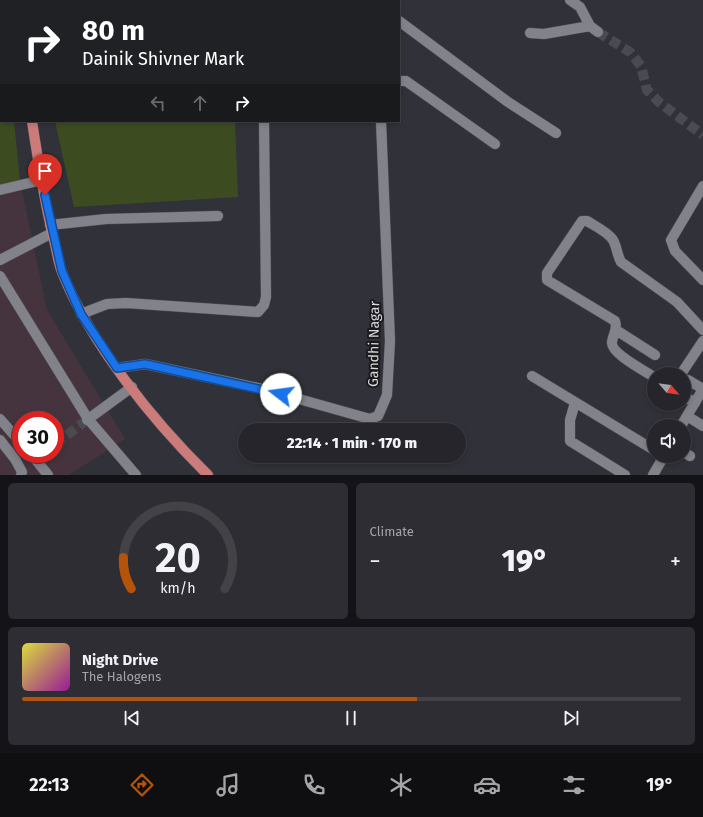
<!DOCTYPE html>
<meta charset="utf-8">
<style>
:root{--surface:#25252b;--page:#2d2d33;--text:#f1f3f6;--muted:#a3a5a9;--line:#424247;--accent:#b45309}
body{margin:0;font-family:"Fira Sans",sans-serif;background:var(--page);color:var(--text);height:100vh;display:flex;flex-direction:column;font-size:15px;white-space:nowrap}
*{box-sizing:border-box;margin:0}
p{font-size:13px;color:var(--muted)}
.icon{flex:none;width:22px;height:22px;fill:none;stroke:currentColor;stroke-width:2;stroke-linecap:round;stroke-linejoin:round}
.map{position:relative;height:475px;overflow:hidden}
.details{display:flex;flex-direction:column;gap:8px;padding:8px;background:#141418;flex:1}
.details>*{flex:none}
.banner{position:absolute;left:0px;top:0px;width:400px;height:122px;box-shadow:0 2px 6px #0003,0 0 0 1px var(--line);background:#202124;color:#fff;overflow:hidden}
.needle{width:26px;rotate:118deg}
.tools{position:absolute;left:647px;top:367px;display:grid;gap:8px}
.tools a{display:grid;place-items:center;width:44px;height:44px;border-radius:50%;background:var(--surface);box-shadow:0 2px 6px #0003,0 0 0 1px var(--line);font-size:20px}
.speed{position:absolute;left:12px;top:411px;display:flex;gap:8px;font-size:20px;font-weight:700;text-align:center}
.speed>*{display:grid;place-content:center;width:52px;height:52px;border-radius:50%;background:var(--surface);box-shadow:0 2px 6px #0003,0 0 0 1px var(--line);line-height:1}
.speed .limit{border:6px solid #d22;background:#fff;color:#111}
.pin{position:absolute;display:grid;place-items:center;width:34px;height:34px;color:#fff;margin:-41px -17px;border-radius:50% 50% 50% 0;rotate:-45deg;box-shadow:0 0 4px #0007}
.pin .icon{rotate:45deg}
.me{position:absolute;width:44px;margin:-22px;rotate:285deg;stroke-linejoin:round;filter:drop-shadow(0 0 3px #0008)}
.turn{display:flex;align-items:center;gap:14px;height:84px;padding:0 16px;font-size:18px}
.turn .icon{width:52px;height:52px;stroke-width:2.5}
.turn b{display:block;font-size:28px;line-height:34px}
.lanes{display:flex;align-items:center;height:38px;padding:0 16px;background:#0003;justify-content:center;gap:20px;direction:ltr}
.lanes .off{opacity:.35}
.big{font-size:30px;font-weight:800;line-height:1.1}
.details .card{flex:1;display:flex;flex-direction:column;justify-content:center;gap:6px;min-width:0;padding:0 14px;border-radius:6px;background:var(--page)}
.details .dial{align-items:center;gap:0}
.dial svg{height:104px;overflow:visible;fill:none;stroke:var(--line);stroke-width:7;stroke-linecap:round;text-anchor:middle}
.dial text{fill:var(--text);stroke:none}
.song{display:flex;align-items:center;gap:12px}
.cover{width:48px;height:48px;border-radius:6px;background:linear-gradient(135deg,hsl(60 70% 55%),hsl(300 70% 35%))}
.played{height:4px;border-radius:2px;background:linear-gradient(90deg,var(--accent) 60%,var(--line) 60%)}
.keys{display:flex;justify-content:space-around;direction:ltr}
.heat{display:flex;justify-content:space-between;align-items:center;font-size:22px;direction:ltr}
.details .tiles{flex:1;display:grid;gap:8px;grid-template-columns:1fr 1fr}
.card:last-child{grid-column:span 2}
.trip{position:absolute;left:238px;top:423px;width:228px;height:40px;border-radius:20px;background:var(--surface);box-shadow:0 2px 6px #0003,0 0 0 1px var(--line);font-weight:800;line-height:40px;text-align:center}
.tab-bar{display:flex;height:64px;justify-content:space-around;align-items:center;background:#0f0f11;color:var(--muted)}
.tab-bar .icon{width:28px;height:28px}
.tab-bar .current{color:var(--accent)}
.tab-bar b{font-size:18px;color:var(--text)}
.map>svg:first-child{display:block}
.industrial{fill:#45343e;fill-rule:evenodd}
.green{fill:#3d4c20}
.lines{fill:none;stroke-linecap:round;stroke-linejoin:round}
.minor-tunnel{stroke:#4a4a52;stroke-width:10;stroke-dasharray:10 5;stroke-linecap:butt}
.minor-casing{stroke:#4f4f55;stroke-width:11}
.major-casing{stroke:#4f4f55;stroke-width:11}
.minor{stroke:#82828b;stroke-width:10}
.major{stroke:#cb7c7a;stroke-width:10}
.route-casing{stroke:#114b97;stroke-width:10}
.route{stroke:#1a73e8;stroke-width:7}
.labels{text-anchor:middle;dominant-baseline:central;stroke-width:4;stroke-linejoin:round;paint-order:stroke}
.street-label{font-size:14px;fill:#dadadf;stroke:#1a1a1d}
</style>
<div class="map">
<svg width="703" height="475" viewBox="0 0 703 475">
<rect width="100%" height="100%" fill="#313139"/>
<path class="industrial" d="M 20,181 L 47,310 L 125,439 L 69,475 L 0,475 L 0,191 ZM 21,420 L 55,420 L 55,454 L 21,454 Z"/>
<path class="green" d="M 0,0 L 1,121 L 14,121 L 20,181 L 0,191 Z
M 39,0 L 231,0 L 231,1 L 39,1 Z
M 55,121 L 235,121 L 238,197 L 74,207 Z"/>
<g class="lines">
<path class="minor-tunnel" d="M 598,32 L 630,52 L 641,66 L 647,90 L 660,103 L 703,135
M 55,444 L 87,420"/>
<defs>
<path id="minor" d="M 570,0 L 580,7 L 590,26 L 598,32
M 290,1 L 291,0
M 399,21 L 508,102 L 556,133
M 530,33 L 544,34 L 590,26
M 399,81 L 406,81 L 495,144
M 703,186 L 671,240 L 675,251 L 703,280
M 0,190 L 42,180
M 50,225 L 106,219 L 218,216
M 0,260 L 52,233
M 0,276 L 88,419 L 136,475
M 81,314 L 107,304 L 126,303 L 258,312 L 264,305 L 266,297 L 264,121
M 616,330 L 655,355
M 117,368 L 145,364 L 267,390 L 370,419 L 378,416 L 387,395 L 390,341 L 381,121
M 681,374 L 703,341
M 532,376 L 654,450
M 654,377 C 645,371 610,353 612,342 C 613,334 618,330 615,321 L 547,280 L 547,273 L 582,221 L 587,221 C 595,226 608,232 613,240 C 617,247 617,255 621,262 L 677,302 L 703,330
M 688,380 L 703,389
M 684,396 L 695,403
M 575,403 L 570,420 L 570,441 L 625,475
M 687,416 L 703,426
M 0,419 L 21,443
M 87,420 L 132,387
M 681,426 L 703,389
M 0,440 L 15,459 L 22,472 L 21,475
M 684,452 L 690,456
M 31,454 L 48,475
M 653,475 L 664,456"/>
<path id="major" d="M 14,0 L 14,1
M 32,121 C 38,161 44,201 54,240 C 57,251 58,262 62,272 C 90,343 153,421 208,475"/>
</defs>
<use href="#minor" class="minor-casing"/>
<use href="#major" class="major-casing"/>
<use href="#minor" class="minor"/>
<use href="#major" class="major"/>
</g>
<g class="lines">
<defs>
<path id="route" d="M 45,195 L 62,271 L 81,314 L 117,368 L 145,364 L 281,394"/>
</defs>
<use href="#route" class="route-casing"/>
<use href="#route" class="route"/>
</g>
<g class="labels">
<g class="street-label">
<text transform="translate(374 344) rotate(-89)">Gandhi Nagar</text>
</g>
</g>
</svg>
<div class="tools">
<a><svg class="needle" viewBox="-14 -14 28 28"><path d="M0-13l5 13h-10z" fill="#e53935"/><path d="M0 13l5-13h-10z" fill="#a3a5a9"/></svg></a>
<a><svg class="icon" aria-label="sound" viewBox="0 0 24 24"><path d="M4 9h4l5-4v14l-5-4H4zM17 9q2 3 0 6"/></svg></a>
</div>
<div class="speed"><div class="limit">30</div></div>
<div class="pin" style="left:45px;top:195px;background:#d93025"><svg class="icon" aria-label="arrive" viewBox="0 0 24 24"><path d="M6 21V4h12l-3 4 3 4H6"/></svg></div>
<svg class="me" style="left:281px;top:394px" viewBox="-20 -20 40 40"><circle r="19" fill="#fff"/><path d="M0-13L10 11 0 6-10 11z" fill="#1a73e8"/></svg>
<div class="trip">22:14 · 1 min · 170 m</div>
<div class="banner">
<div class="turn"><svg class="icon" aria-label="right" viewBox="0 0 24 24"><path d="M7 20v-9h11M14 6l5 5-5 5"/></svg><div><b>80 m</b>Dainik Shivner Mark</div></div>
<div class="lanes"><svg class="icon off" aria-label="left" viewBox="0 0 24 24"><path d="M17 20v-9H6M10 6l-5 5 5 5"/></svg><svg class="icon off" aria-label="ahead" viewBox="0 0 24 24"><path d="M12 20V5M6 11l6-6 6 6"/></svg><svg class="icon" aria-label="right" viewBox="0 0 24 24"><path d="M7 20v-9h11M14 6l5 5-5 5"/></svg></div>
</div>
</div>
<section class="details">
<div class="tiles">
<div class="card dial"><svg viewBox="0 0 100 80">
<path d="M14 69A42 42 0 1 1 86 69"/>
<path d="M14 69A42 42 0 0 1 8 45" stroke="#b45309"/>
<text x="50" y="56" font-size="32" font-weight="700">20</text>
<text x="50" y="72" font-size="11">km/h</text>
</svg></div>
<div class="card"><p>Climate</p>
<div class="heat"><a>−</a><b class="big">19°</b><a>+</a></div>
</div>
<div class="card">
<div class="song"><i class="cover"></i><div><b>Night Drive</b><p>The Halogens</p></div></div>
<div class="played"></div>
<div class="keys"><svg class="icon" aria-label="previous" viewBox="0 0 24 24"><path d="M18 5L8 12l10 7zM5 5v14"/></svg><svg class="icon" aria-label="pause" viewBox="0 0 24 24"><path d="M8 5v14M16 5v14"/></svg><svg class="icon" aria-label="next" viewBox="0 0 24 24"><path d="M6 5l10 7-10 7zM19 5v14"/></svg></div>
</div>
</div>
</section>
<nav class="tab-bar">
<b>22:13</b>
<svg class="icon current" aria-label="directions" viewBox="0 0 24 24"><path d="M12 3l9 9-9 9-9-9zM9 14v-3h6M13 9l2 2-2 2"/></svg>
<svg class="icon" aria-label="music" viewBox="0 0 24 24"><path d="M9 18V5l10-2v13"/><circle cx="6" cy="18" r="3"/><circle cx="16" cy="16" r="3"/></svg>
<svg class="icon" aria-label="phone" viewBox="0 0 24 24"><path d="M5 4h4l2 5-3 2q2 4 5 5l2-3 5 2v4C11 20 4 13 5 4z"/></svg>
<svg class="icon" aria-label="climate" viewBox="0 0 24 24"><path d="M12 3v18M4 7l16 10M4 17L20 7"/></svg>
<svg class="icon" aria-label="car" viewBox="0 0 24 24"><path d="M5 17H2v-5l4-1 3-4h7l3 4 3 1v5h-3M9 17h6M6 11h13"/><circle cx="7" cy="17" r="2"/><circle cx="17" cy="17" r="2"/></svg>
<svg class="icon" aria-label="filters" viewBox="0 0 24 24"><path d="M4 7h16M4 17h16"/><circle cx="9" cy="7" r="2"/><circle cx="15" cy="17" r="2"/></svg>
<b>19°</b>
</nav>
